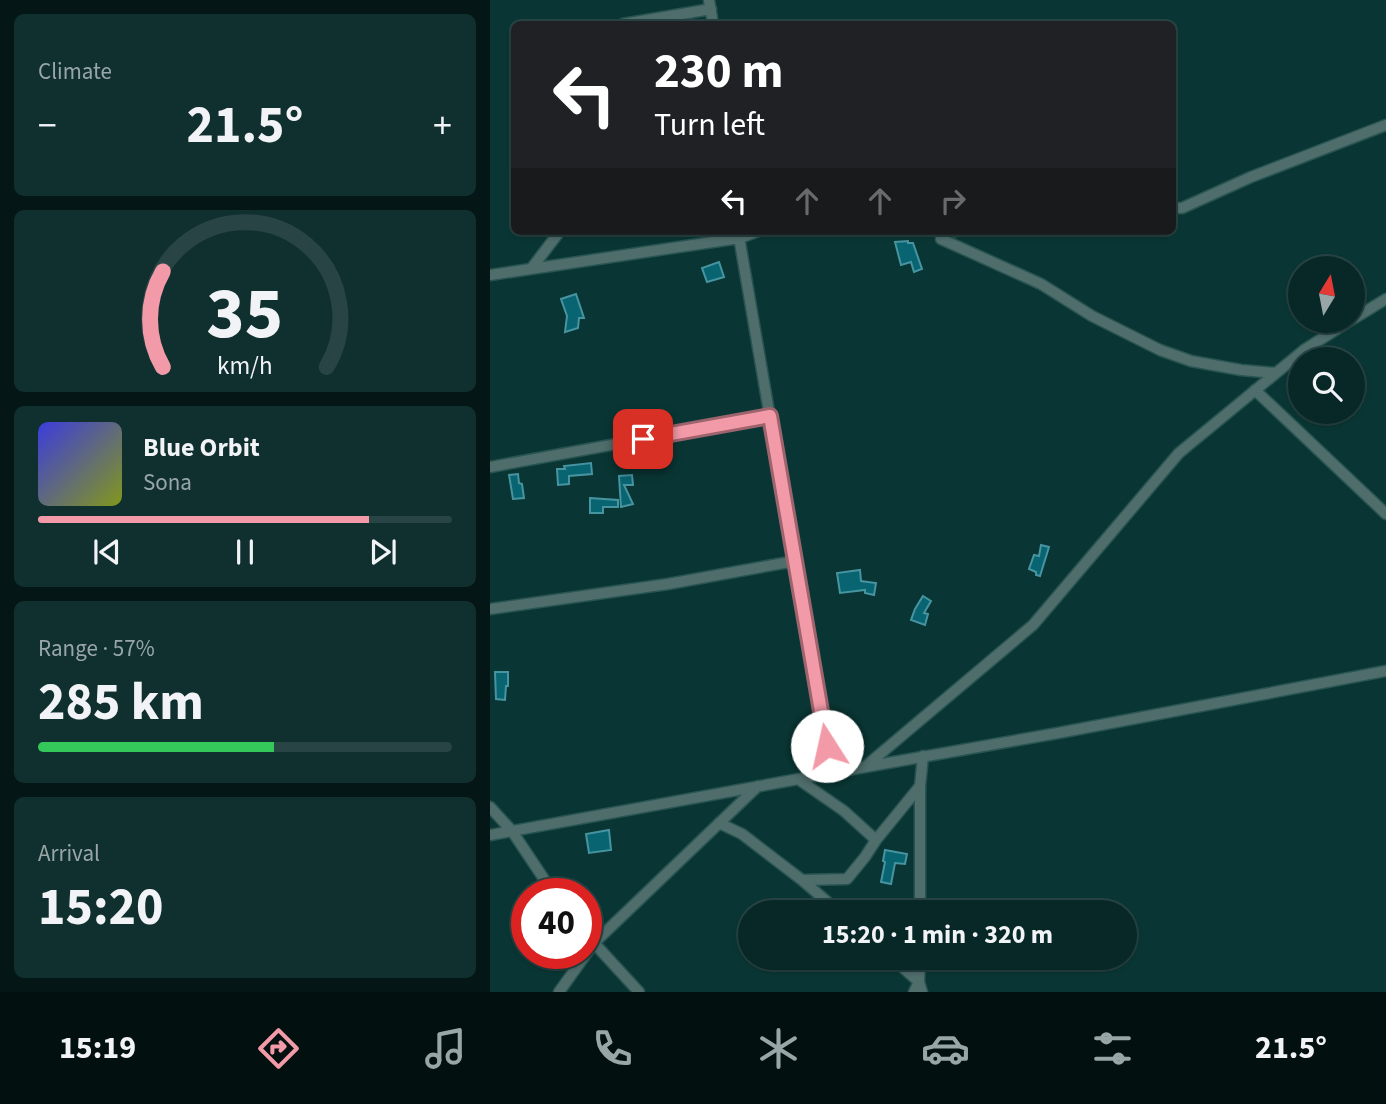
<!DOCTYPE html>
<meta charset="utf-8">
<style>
:root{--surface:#072827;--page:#10302f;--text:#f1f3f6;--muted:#98a6a7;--line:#284444;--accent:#f39aa8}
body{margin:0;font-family:"Source Sans 3",sans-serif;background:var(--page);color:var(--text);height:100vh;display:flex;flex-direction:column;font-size:26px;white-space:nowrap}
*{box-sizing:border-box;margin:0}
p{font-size:23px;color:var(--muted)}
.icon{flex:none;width:38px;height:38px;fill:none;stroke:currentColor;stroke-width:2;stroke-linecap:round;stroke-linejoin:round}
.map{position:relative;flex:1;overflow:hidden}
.sheet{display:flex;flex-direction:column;gap:14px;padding:14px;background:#041615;width:490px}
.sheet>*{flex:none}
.top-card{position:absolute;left:21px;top:21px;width:665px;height:214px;border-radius:10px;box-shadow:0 2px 5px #0004,0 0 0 2px var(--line);background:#202124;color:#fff;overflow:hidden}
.needle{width:46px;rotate:10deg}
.fabs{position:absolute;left:798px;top:256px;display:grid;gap:14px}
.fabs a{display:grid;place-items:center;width:77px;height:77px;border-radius:50%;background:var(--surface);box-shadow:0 2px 5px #0004,0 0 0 2px var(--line);font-size:35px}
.speed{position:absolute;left:21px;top:878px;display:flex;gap:14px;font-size:35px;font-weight:700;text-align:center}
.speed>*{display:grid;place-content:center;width:91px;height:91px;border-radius:50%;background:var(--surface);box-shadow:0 2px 5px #0004,0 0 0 2px var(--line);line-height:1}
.speed .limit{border:10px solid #d22;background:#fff;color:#111}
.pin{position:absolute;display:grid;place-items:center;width:60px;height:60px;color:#fff;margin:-30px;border-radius:14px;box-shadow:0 4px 10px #0006}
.me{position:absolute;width:77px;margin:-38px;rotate:350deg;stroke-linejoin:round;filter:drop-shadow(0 0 5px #0008)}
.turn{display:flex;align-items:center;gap:24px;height:147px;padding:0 28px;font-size:32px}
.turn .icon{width:91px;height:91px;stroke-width:2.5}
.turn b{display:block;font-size:49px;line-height:60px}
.lanes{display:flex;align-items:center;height:66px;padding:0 28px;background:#0003;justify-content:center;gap:35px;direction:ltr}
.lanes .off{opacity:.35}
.big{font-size:52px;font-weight:700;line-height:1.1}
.sheet .tile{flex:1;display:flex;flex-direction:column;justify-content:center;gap:10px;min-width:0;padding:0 24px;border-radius:10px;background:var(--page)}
.sheet .dial{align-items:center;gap:0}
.dial svg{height:182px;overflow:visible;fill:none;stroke:var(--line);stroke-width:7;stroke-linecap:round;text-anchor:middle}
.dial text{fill:var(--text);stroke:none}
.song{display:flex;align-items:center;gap:21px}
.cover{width:84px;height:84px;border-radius:10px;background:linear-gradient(135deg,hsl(240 70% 55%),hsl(70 70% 35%))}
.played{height:7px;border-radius:4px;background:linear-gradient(90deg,var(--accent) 80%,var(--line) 80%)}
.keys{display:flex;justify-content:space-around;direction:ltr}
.heat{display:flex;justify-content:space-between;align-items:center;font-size:38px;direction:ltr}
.charge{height:10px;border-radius:5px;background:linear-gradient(90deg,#34c759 57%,var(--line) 0)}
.trip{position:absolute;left:248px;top:900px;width:399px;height:70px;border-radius:35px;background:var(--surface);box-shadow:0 2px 5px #0004,0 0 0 2px var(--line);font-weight:700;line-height:70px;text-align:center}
.tabs{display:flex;height:112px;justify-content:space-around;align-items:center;background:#031010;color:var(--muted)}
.tabs .icon{width:49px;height:49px}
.tabs .active{color:var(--accent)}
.tabs b{font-size:32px;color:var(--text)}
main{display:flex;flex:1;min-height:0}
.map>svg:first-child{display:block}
.building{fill:#086470;stroke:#4794a0;stroke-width:2}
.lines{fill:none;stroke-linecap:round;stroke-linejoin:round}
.minor-casing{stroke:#285451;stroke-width:13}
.minor{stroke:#4f6d6b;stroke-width:10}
.route-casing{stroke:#9e646d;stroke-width:18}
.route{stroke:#f39aa8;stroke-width:12}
</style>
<main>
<section class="sheet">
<div class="tile"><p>Climate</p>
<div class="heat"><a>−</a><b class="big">21.5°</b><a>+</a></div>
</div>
<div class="tile dial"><svg viewBox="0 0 100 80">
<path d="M14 69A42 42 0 1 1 86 69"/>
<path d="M14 69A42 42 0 0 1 14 27" stroke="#f39aa8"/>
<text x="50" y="56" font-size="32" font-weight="700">35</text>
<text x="50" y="72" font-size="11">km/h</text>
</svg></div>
<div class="tile">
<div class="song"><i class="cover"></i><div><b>Blue Orbit</b><p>Sona</p></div></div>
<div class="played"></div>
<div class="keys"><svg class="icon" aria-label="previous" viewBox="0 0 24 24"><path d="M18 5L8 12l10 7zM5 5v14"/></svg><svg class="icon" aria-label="pause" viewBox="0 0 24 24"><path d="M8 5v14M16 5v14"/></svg><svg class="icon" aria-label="next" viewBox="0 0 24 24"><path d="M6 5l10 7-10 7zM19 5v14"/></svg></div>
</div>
<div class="tile"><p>Range · 57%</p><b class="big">285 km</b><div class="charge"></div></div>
<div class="tile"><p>Arrival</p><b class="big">15:20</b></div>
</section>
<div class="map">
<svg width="896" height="992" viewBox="0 0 896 992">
<rect width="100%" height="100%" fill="#093634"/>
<path class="building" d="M 418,241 L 418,243 L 423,243 L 432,269 L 424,272 L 421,262 L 411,265 L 405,242 Z
M 229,262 L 234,277 L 217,282 L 212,268 Z
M 86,294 L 94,318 L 89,318 L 88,328 L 75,332 L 77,316 L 71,299 Z
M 101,463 L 102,474 L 79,476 L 79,484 L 68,485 L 67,469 L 75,469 L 74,466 Z
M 28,474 L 29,483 L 32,484 L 34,498 L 23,499 L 19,475 Z
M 142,475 L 143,485 L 134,485 L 143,504 L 131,507 L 129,476 Z
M 100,498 L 128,500 L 128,507 L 113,507 L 113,513 L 100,513 Z
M 551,545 L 559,547 L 550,576 L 546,575 L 546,572 L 539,569 L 544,555 L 549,556 Z
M 370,570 L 371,581 L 386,583 L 384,595 L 375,593 L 375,590 L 350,593 L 347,573 Z
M 433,596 L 441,601 L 434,613 L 438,614 L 435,625 L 421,620 L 425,609 Z
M 5,672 L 18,672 L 18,686 L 16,686 L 15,700 L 6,699 Z
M 119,830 L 121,850 L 99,853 L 96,834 Z
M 395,850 L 417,854 L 415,864 L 405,863 L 401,884 L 391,882 L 395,862 L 393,861 Z"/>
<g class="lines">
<defs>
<path id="minor" d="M 219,0 L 223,24
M 133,24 L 221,9
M 682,208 L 692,208 L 761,177 L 896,125
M 248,231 L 341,773
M 448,231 L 454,233 L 466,231
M 451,239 L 551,284 L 602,316 L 670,350 L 701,361 L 751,370 L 786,373
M 41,269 L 70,231
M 0,275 L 250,238 L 269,231
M 863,319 L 896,299
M 765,390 L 896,514
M 0,467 L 280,416
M 0,609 L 178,584 L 305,561
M 377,765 L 543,625 L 689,453 L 814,350 L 861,320
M 0,807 L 22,831 L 64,894
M 229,823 L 252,834 L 312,880 L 357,879 L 375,857 L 386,840 L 354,811 L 308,779
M 0,835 L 375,767 L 568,733 L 896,671
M 386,840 L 430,786 L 433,756
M 312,880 L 349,912
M 430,912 L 430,786
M 401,957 L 429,982 L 432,992
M 69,992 L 104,943 L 96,933
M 149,992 L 104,943 L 268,786
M 424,992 L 429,982 L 430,957"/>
</defs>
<use href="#minor" class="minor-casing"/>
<use href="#minor" class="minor"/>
</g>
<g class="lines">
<defs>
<path id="route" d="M 153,439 L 280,416 L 337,746"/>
</defs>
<use href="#route" class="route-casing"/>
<use href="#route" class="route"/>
</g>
</svg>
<div class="fabs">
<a><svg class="needle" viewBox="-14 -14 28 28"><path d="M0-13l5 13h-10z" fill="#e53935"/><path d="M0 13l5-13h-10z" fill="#98a6a7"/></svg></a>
<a><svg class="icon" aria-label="search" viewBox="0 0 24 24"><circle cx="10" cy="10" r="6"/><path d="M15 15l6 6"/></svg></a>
</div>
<div class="speed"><div class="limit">40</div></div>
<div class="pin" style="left:153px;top:439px;background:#d93025"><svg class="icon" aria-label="arrive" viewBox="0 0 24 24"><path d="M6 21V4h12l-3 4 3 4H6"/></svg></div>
<svg class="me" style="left:337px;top:746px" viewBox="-20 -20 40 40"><circle r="19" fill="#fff"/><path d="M0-13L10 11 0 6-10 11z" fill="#f39aa8"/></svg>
<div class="trip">15:20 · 1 min · 320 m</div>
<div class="top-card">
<div class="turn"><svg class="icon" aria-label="left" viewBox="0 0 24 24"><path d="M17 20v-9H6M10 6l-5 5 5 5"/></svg><div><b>230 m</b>Turn left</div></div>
<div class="lanes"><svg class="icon" aria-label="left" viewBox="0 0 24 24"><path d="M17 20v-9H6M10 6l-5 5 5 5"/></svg><svg class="icon off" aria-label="ahead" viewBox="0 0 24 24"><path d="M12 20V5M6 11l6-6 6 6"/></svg><svg class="icon off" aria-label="ahead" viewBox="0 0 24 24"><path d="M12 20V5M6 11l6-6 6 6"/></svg><svg class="icon off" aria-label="right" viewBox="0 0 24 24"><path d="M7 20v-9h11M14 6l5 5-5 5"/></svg></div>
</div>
</div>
</main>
<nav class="tabs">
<b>15:19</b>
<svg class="icon active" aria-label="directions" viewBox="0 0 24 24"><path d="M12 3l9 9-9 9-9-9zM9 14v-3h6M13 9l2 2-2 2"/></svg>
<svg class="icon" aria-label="music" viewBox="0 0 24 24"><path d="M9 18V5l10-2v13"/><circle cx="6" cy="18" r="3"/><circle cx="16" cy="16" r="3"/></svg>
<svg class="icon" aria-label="phone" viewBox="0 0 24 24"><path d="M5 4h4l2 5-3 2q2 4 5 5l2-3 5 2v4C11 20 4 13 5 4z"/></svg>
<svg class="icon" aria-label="climate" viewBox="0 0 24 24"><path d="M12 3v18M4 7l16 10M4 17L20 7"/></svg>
<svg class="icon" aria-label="car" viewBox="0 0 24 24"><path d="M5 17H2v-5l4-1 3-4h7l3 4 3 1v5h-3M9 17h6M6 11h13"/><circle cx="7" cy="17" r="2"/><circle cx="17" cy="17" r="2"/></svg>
<svg class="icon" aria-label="filters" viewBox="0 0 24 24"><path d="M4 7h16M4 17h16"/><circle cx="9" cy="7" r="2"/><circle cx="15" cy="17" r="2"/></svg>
<b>21.5°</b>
</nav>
